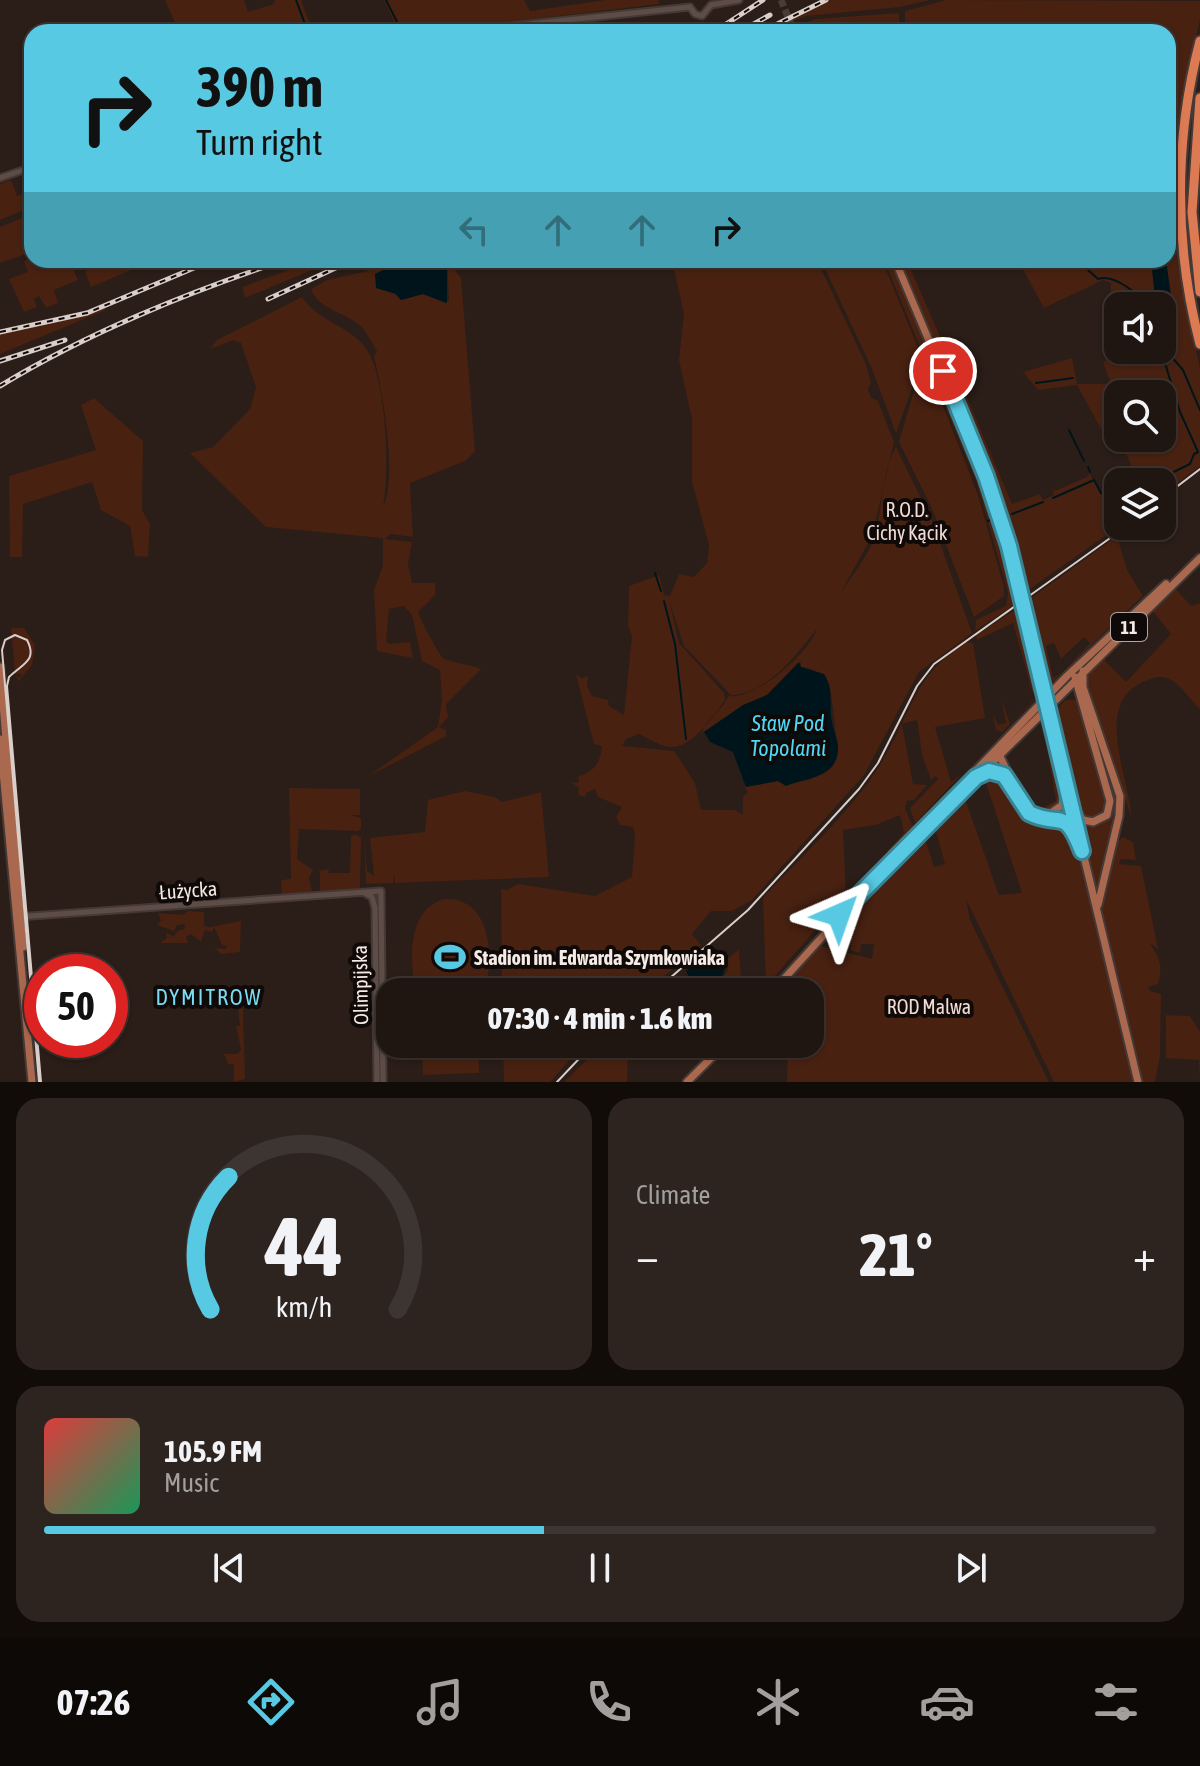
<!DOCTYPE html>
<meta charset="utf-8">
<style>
:root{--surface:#201611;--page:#2d231f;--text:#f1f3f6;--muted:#a29f9f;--line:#3d3531;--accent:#57c9e2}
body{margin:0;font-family:"Asap Condensed",sans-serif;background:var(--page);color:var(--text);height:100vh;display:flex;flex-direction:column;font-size:30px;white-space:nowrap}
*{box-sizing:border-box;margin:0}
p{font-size:26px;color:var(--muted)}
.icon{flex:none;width:44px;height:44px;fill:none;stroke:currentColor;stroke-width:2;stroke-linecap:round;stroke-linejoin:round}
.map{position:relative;height:1082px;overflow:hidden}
.panel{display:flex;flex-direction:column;gap:16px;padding:16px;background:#120c09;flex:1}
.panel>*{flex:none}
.hud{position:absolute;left:24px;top:24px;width:1152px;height:244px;border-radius:24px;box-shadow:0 2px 6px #0004,0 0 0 2px var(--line);background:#57c9e2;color:#111;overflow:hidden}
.tools{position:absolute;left:1104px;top:292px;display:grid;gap:16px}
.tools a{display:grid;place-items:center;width:72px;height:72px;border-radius:16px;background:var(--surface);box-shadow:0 2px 6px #0004,0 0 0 2px var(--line);font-size:40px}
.speed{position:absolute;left:24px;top:954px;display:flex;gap:16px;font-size:40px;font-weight:700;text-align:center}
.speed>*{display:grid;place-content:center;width:104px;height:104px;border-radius:50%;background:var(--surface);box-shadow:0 2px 6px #0004,0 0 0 2px var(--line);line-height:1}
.speed .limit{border:12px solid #d22;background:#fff;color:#111}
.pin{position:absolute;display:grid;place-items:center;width:68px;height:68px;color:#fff;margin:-34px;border:4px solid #fff;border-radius:50%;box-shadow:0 2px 8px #0007}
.me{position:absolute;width:88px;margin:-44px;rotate:43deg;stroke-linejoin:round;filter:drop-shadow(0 0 6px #0008)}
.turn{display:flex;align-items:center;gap:28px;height:168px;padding:0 40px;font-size:36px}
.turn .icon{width:104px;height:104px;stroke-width:2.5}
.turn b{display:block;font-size:56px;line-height:68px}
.lanes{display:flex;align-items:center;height:76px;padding:0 40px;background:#0003;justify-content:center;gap:40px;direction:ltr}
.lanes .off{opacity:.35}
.big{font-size:60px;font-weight:800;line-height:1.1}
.panel .widget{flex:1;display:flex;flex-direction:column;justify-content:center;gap:12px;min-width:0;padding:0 28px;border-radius:24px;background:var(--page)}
.panel .dial{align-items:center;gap:0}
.dial svg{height:208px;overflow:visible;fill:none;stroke:var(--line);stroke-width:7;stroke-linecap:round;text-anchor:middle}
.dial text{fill:var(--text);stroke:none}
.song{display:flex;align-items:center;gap:24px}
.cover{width:96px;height:96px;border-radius:12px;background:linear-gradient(135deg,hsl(0 70% 55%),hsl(150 70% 35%))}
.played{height:8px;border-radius:4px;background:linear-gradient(90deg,var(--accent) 45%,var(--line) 45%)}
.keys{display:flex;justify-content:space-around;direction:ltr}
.heat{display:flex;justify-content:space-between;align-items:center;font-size:44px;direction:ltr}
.panel .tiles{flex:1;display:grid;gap:16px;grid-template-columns:1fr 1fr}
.widget:last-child{grid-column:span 2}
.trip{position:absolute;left:376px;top:978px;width:448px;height:80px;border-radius:24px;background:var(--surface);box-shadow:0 2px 6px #0004,0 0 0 2px var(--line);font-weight:800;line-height:80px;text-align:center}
.tabs{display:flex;height:128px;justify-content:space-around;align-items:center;background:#0d0907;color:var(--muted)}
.tabs .icon{width:56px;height:56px}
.tabs .selected{color:var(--accent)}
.tabs b{font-size:36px;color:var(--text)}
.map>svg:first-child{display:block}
.green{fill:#482111;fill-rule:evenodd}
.water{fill:#00151b}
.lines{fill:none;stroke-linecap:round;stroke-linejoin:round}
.stream{stroke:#00151b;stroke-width:2}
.major-tunnel{stroke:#493c36;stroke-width:7;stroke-dasharray:7 3.5;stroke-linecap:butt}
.minor-casing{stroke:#443936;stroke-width:9}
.major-casing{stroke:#443936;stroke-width:11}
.highway-casing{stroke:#443936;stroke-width:13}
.minor{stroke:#5e4d47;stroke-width:5}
.major{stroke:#aa684e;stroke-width:7}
.highway{stroke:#dc7a53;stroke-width:9}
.tram{stroke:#d9ceca;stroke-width:2}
.rail-casing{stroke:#d9ceca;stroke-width:5}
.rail{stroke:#0f0907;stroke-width:2;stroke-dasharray:6;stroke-linecap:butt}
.major-bridge-casing{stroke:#443936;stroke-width:11;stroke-linecap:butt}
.major-bridge{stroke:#aa684e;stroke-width:7}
.route-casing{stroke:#398393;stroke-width:20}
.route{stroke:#57c9e2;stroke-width:14}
.labels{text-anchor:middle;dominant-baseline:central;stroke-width:8;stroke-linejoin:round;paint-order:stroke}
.shield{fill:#0f0907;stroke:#afa6a3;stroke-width:2}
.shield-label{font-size:18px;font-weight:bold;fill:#f4eae6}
.park-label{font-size:20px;fill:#f1ddd5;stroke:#0f0907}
.street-label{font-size:20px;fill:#f4eae6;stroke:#0f0907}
.poi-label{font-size:20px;font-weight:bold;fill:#f4eae6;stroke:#0f0907;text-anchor:start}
.water-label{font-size:22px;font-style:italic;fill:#4fd7f4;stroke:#0f0907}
.neighbourhood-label{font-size:22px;letter-spacing:2px;fill:#78ddf5;stroke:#0f0907}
</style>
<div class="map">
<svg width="1200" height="1082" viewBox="0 0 1200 1082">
<rect width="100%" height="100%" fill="#2b1d17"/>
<path class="green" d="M 165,0 L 244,0 L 248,12 L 274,4 L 275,0 L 301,0 L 313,32 L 193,32 L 189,23 L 177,27 Z
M 384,0 L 524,0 L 530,11 L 605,0 L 658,0 L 659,4 L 425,32 L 399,32 Z
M 830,0 L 930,0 L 900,7 L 806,16 L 764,32 Z
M 946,0 L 1200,1 L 1200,20 L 1188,68 L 1178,137 L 1175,223 L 1178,264 L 1200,369 L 1200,466 L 1162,495 L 1162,482 L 1138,482 L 1120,438 L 1162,438 L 1162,394 L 1118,394 L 1118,434 L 1117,425 L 1102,431 L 1077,385 L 1038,390 L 1023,372 L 1072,358 L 1077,384 L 1111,384 L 1103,362 L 1127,350 L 1162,350 L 1162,335 L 1174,332 L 1166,260 L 1168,32 L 905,32 L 905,11 Z
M 899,13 L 900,32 L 801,32 L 799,27 L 782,32 L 815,19 Z
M 11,180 L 17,196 L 32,190 L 32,207 L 0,220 L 0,184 Z
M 32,214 L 32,252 L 0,263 L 0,227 Z
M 32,258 L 69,260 L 78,280 L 54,290 L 58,303 L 46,308 L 39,296 L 34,299 L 37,307 L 24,312 L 9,279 L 28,272 L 24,261 Z
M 88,260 L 141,260 L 143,265 L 91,287 L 85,272 L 92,267 Z
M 316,260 L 336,260 L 245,298 L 242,287 Z
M 385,260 L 404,260 L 375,274 L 401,300 L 423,294 L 445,303 L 449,300 L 447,260 L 461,278 L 475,451 L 465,461 L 410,483 L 413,537 L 390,534 L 385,539 L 412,542 L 408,564 L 412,583 L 435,583 L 435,595 L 418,612 C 419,617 440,656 443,658 C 449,662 472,665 481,669 L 446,704 L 448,717 L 439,727 L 446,730 L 446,736 L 367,777 L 438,727 L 442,700 L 440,670 L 422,661 L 412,615 L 404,606 L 389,609 L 386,641 L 389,644 L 410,642 L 413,658 L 377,651 L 374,590 L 383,565 L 383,538 L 266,527 L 190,453 L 213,447 L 250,409 L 256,387 L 241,343 L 233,340 L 210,349 L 217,340 L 302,297 C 319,322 348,325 365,347 C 387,375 390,474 383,506 C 398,480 382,387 374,357 L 377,351 C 372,344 368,335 363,328 C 348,313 317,309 311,289 L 327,280 L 368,271 Z
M 672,260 L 817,260 L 866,364 L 871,383 L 868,389 L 871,398 L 878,401 L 894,442 L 872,536 L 840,594 C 851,577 868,556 874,538 C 883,510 881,472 896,447 L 934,525 L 929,531 L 935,529 L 972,633 L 919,672 L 864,775 L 752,900 L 732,911 L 711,911 L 692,934 L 701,945 L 645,992 L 502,992 L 501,889 L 507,890 L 518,884 L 595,896 L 632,877 L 635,834 L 633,827 L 620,825 L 616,817 L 622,807 L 598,797 L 595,789 L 586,793 L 586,797 L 578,795 L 579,788 L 571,782 L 578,783 L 579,776 C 596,771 600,761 602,746 L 594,744 L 576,675 L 582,678 L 588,676 L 587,686 L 592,696 L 608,700 L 609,706 L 624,715 L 632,636 L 628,626 L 629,586 L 659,575 L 664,595 L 670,596 L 679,574 L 694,577 L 707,563 L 709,545 L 692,482 L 692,419 L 679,360 L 684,314 ZM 669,600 L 684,646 L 731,695 C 766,695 798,653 817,629 C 808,654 756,700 728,696 C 723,711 706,718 702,733 L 742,706 L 767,695 L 801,662 L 801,667 C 810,667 824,674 829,684 C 831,688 838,746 837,751 C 836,756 832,764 829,767 C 816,782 803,779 786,786 L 778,781 L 744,786 L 748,792 L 743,797 L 743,815 L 735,810 L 701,810 L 695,783 L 674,751 L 622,746 L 626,739 L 639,734 C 648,738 658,745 668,747 C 691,750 714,716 725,700 L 724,693 L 679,643 Z
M 821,260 L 882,260 L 926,367 L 913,386 L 896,433 L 872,369 Z
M 884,260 L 892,260 L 935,362 L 925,359 Z
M 898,260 L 913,260 L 908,263 L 948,355 L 943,358 Z
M 1018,260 L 1151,260 L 1156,306 L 1118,306 L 1118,334 L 1111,325 L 1111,283 L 1103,280 L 1044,308 Z
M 105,307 L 106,310 L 0,354 L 0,334 L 78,317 Z
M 951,360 L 1012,504 L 1040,494 L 1043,500 L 1054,495 L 1052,489 L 1055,491 L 1087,477 L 1089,473 L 1109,508 L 1115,529 L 1027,591 L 988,466 L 945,365 Z
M 937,365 C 970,442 1000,519 1020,601 L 975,631 L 976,620 L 1006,606 L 1008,593 L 977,483 L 935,382 L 932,370 Z
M 929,370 L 978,495 L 1004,587 L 1004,596 L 974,617 L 933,511 L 899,442 L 915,387 L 925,371 Z
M 94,398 L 143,441 L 142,510 L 150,524 L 148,557 L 135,556 L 130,526 L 101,510 L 92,482 L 23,504 L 22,557 L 10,557 L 9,476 L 96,450 L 81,405 Z
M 1117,536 L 1127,570 L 1143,596 L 1064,671 L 1090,643 L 1084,637 L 1061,659 L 1054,643 L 1046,646 L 1053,678 L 1062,672 L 1048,687 L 1027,601 Z
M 1175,588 L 1191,606 L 1200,603 L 1200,709 C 1180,690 1173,666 1141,683 C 1094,707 1129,774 1131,816 L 1085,677 L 1104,660 L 1126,682 L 1171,634 L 1152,610 Z
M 1021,606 L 1042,693 L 1002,732 L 996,730 L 993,714 L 998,725 L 1006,723 L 1001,698 L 1010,724 L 1037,696 L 1032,691 L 1013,623 L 977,640 L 976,635 Z
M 11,628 L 24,628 L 35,645 L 32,665 L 19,681 L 15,675 L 20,678 L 22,674 L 15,674 Z
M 967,642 L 973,643 L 985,718 L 935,727 L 951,782 L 962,774 L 915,823 L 910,808 L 938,779 L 935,776 L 931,780 L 922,754 L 917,720 L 902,724 L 913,784 L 927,785 L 914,800 L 907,801 L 905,809 L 913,826 L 890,856 L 888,850 L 904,833 L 900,815 L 876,825 L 843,830 L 846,895 L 766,986 L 763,898 C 801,856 847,816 878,768 C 912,716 911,676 967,642 Z
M 1066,700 L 1078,700 L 1081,705 L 1107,799 L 1105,813 L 1095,819 L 1083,815 L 1078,809 L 1055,710 Z
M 1048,719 L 1063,794 L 1061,803 L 1044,813 C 1020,809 1015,781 1008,761 L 1027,800 L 1042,808 L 1056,801 L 1043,723 Z
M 1094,723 L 1117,790 L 1116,821 L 1097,894 L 1078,819 L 1097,824 L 1109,813 L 1091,724 Z
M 995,776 L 1006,784 L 1027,816 L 1062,823 L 1073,833 L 1134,1082 L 1054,1082 L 966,899 L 970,920 L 1049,1082 L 787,1082 L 788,1044 L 810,1044 L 810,992 L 788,992 L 791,978 L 821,946 L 872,959 L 874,944 L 861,944 L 860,953 L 851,950 L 850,932 L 843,948 L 824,941 L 925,838 L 934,867 L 945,864 L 935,828 L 965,799 L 999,895 L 1022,893 L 985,780 Z
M 289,788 L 360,789 L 360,815 L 350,815 L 361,818 L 361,828 L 358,831 L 299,829 L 297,859 L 313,870 L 309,878 L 312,891 L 282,896 L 281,880 L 291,879 Z
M 465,791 L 495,797 L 502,802 L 541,792 L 549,877 L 395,883 L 394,875 L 393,883 L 366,884 L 364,833 L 367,871 L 374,876 L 370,838 L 425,832 L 428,800 Z
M 355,834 L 361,838 L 360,889 L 320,893 L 320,872 L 317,871 L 329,869 L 328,873 L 350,873 L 351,836 Z
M 1123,837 L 1133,842 L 1136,860 L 1121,859 L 1119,864 L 1141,866 L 1158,949 L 1150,943 C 1158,957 1164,963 1158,984 L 1148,987 L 1150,991 L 1161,994 L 1160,1056 L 1155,1082 L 1142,1082 L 1101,911 L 1114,844 Z
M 444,899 C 492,896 494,958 485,992 L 416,992 C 409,961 407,910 444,899 Z
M 188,911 L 204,912 L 204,926 L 210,927 L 241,921 L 240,952 L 221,954 L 215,948 L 225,949 L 227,946 L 222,945 L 214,927 L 212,932 L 205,930 L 201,942 L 191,934 L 186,937 L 188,943 L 160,943 L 167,938 L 166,932 L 173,937 L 179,930 L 184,930 L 185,924 L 177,925 L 174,931 L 157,925 L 161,921 L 158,913 L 183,915 Z
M 739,949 L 742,992 L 691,992 L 691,988 L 720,982 L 728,970 L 726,960 Z
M 243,1008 L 245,1079 L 234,1082 L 234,1064 L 228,1064 L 224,1054 L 238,1054 L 241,1049 L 236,1026 L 240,1026 L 238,1010 Z
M 1166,1015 L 1190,1016 L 1200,1032 L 1200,1082 L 1199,1060 L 1166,1058 Z
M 422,1044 L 478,1044 L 479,1073 L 423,1075 Z
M 503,1044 L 584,1044 L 550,1082 L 504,1082 Z
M 603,1044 L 628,1044 L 627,1082 L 564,1082 Z"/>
<path class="water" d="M 404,260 L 447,260 L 447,303 L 423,294 L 401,300 L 396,294 L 376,288 L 375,274 Z
M 1151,260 L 1166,260 L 1175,324 L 1174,332 L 1167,337 L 1162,335 L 1162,306 L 1156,306 Z
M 799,662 L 801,667 L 824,674 C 834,689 829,705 832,722 C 833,729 837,738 838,745 C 840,779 806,777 786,786 L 778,781 L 746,787 L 733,752 L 710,742 L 704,732 L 743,705 L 767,695 Z
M 714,948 L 722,952 C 731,977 717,987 693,985 L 686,971 Z"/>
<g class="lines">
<path class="stream" d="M 296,0 L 308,32
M 386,0 L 402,32
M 1077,260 L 1098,279 C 1114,273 1138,294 1148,306
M 1116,325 L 1118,324
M 1163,336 L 1166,346
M 1170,355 L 1183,370 L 1200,410
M 1126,356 L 1133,350
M 1036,383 L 1073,378
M 1069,430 L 1084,461
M 1088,467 L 1090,472
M 1094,480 L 1101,493
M 1153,482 L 1190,464 L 1194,454 L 1198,452 L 1180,412 L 1161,350
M 1103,496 L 1109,509
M 1053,498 L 1094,480
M 1012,514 L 1043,502
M 988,521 L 990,520
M 1114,521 L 1115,526
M 655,573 L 661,591
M 664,601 L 675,644 L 686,739"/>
<path class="major-tunnel" d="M 781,0 L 793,29"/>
<defs>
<path id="minor" d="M 711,5 L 739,0
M 690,7 L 695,14 L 702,16 L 711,5
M 454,32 L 690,7
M 0,178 L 32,167
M 365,893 L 372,897 L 375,908 L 377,1082
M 17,917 L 381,891 L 383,1082"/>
<path id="major" d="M 796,28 L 798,32
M 895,260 L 986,476 L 1020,586
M 1026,613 L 1041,679
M 0,667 L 23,947
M 1083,671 L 1083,687 L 1120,796 L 1119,816 L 1098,905
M 1075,677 L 1110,801 L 1107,815 L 1093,822 L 1083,820 L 1075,810
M 1051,719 L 1138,1082
M 0,739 L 32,1082
M 999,754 L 1024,808 L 1036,816 L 1064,820 L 1075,834
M 982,774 L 993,771 L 1004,775
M 1048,815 L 1062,805 L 1065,788
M 903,846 L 1067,676 L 1166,584
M 772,992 L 884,869 L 1200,558
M 706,1057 L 718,1044
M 687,1082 L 725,1044"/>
<path id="highway" d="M 1200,41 C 1174,140 1174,245 1200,344
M 1200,98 L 1192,212 L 1200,292"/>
</defs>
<use href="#minor" class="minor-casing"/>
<use href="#major" class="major-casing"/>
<use href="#highway" class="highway-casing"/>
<use href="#minor" class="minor"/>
<use href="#major" class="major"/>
<use href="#highway" class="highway"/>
<path class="tram" d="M 1162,498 L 1200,469
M 654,992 L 748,910 L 859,789 L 878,763 L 917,686 L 934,664 L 1127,526
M 39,1082 L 2,650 L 5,640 L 15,635 L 27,640 C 38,661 22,664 9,677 L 7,686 L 41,1082
M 557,1082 L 593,1044"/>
<defs>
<path id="rail" d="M 714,32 L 763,0
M 739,32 L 770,15
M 761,32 L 826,0
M 268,299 L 353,260
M 0,332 L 87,313 L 213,260
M 0,361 L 65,340
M 0,386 C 89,332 187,293 285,260"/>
</defs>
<use href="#rail" class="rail-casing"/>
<use href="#rail" class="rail"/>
<defs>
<path id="major-bridge" d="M 1020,586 L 1026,613
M 1041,679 L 1051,719"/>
</defs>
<use href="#major-bridge" class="major-bridge-casing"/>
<use href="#major-bridge" class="major-bridge"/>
</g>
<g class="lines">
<defs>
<path id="route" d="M 839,915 L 976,777 L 989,771 L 1004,775 L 1029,813 C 1061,829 1064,805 1082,851 L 1009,546 L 986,476 L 943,371"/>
</defs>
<use href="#route" class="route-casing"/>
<use href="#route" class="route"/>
</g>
<defs>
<symbol id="stadium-bare" viewBox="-9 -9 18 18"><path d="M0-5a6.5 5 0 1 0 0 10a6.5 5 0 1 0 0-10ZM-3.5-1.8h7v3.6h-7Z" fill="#57c9e2" stroke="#0f0907" stroke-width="2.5" paint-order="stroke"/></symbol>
</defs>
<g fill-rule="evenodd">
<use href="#stadium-bare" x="428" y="935" width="44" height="44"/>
</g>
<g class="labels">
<rect class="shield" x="1111" y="613" width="36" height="28" rx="6"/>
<g class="shield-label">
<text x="1129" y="627">11</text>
</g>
<g class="park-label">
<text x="907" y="509">R.O.D.<tspan x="907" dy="23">Cichy Kącik</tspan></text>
<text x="929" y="1006">ROD Malwa</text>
</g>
<g class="street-label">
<text transform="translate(188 890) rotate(-4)">Łużycka</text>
<text transform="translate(360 985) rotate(-91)">Olimpijska</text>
</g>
<g class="poi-label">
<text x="474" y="957">Stadion im. Edwarda Szymkowiaka</text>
</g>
<g class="water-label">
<text x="788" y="723">Staw Pod<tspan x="788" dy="25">Topolami</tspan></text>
</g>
<g class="neighbourhood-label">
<text x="209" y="997">DYMITROW</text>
</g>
</g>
</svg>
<div class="tools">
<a><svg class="icon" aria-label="sound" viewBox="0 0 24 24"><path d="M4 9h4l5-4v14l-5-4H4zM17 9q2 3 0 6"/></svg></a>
<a><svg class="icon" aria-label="search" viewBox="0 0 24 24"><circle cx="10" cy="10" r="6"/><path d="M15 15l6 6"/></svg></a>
<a><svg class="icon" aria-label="layers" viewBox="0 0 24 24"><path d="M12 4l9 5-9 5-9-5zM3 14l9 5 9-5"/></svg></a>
</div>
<div class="speed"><div class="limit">50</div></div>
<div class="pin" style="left:943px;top:371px;background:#d93025"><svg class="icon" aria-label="arrive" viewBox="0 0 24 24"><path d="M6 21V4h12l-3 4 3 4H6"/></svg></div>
<svg class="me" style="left:839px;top:915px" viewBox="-20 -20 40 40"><path d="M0-17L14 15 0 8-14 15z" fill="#57c9e2" stroke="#fff" stroke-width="4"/></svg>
<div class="trip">07:30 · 4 min · 1.6 km</div>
<div class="hud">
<div class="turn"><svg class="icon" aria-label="right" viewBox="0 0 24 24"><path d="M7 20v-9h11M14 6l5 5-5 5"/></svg><div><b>390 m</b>Turn right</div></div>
<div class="lanes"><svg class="icon off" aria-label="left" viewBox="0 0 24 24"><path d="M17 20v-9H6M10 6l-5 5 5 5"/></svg><svg class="icon off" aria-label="ahead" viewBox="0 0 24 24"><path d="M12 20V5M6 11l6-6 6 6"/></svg><svg class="icon off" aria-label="ahead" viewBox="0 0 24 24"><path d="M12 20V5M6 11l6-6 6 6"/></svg><svg class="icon" aria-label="right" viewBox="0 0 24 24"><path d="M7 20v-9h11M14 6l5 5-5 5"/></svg></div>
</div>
</div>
<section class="panel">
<div class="tiles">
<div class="widget dial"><svg viewBox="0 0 100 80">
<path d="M14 69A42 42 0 1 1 86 69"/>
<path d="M14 69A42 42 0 0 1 21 18" stroke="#57c9e2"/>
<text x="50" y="56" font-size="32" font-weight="700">44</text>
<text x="50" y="72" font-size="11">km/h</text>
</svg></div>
<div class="widget"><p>Climate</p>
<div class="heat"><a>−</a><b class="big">21°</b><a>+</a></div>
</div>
<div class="widget">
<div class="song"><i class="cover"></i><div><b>105.9 FM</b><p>Music</p></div></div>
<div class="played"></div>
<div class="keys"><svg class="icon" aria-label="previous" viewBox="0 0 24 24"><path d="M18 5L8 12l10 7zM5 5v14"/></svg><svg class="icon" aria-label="pause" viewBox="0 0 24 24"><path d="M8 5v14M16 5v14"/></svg><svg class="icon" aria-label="next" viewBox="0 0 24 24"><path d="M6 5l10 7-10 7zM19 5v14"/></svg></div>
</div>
</div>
</section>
<nav class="tabs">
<b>07:26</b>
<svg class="icon selected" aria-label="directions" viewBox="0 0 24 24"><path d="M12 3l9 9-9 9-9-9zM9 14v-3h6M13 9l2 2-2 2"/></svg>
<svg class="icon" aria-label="music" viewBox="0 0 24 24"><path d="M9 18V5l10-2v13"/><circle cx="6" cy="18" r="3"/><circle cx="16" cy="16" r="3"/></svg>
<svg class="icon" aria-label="phone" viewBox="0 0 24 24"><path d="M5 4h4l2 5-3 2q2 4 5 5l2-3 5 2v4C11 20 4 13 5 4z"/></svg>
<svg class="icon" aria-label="climate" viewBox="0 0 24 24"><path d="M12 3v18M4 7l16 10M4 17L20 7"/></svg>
<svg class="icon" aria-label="car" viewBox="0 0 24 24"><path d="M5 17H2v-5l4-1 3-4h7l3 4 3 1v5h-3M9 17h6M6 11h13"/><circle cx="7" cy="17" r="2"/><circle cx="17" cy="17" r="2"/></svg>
<svg class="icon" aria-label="filters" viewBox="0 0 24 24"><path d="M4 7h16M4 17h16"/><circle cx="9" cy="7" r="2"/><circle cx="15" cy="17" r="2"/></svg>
</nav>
